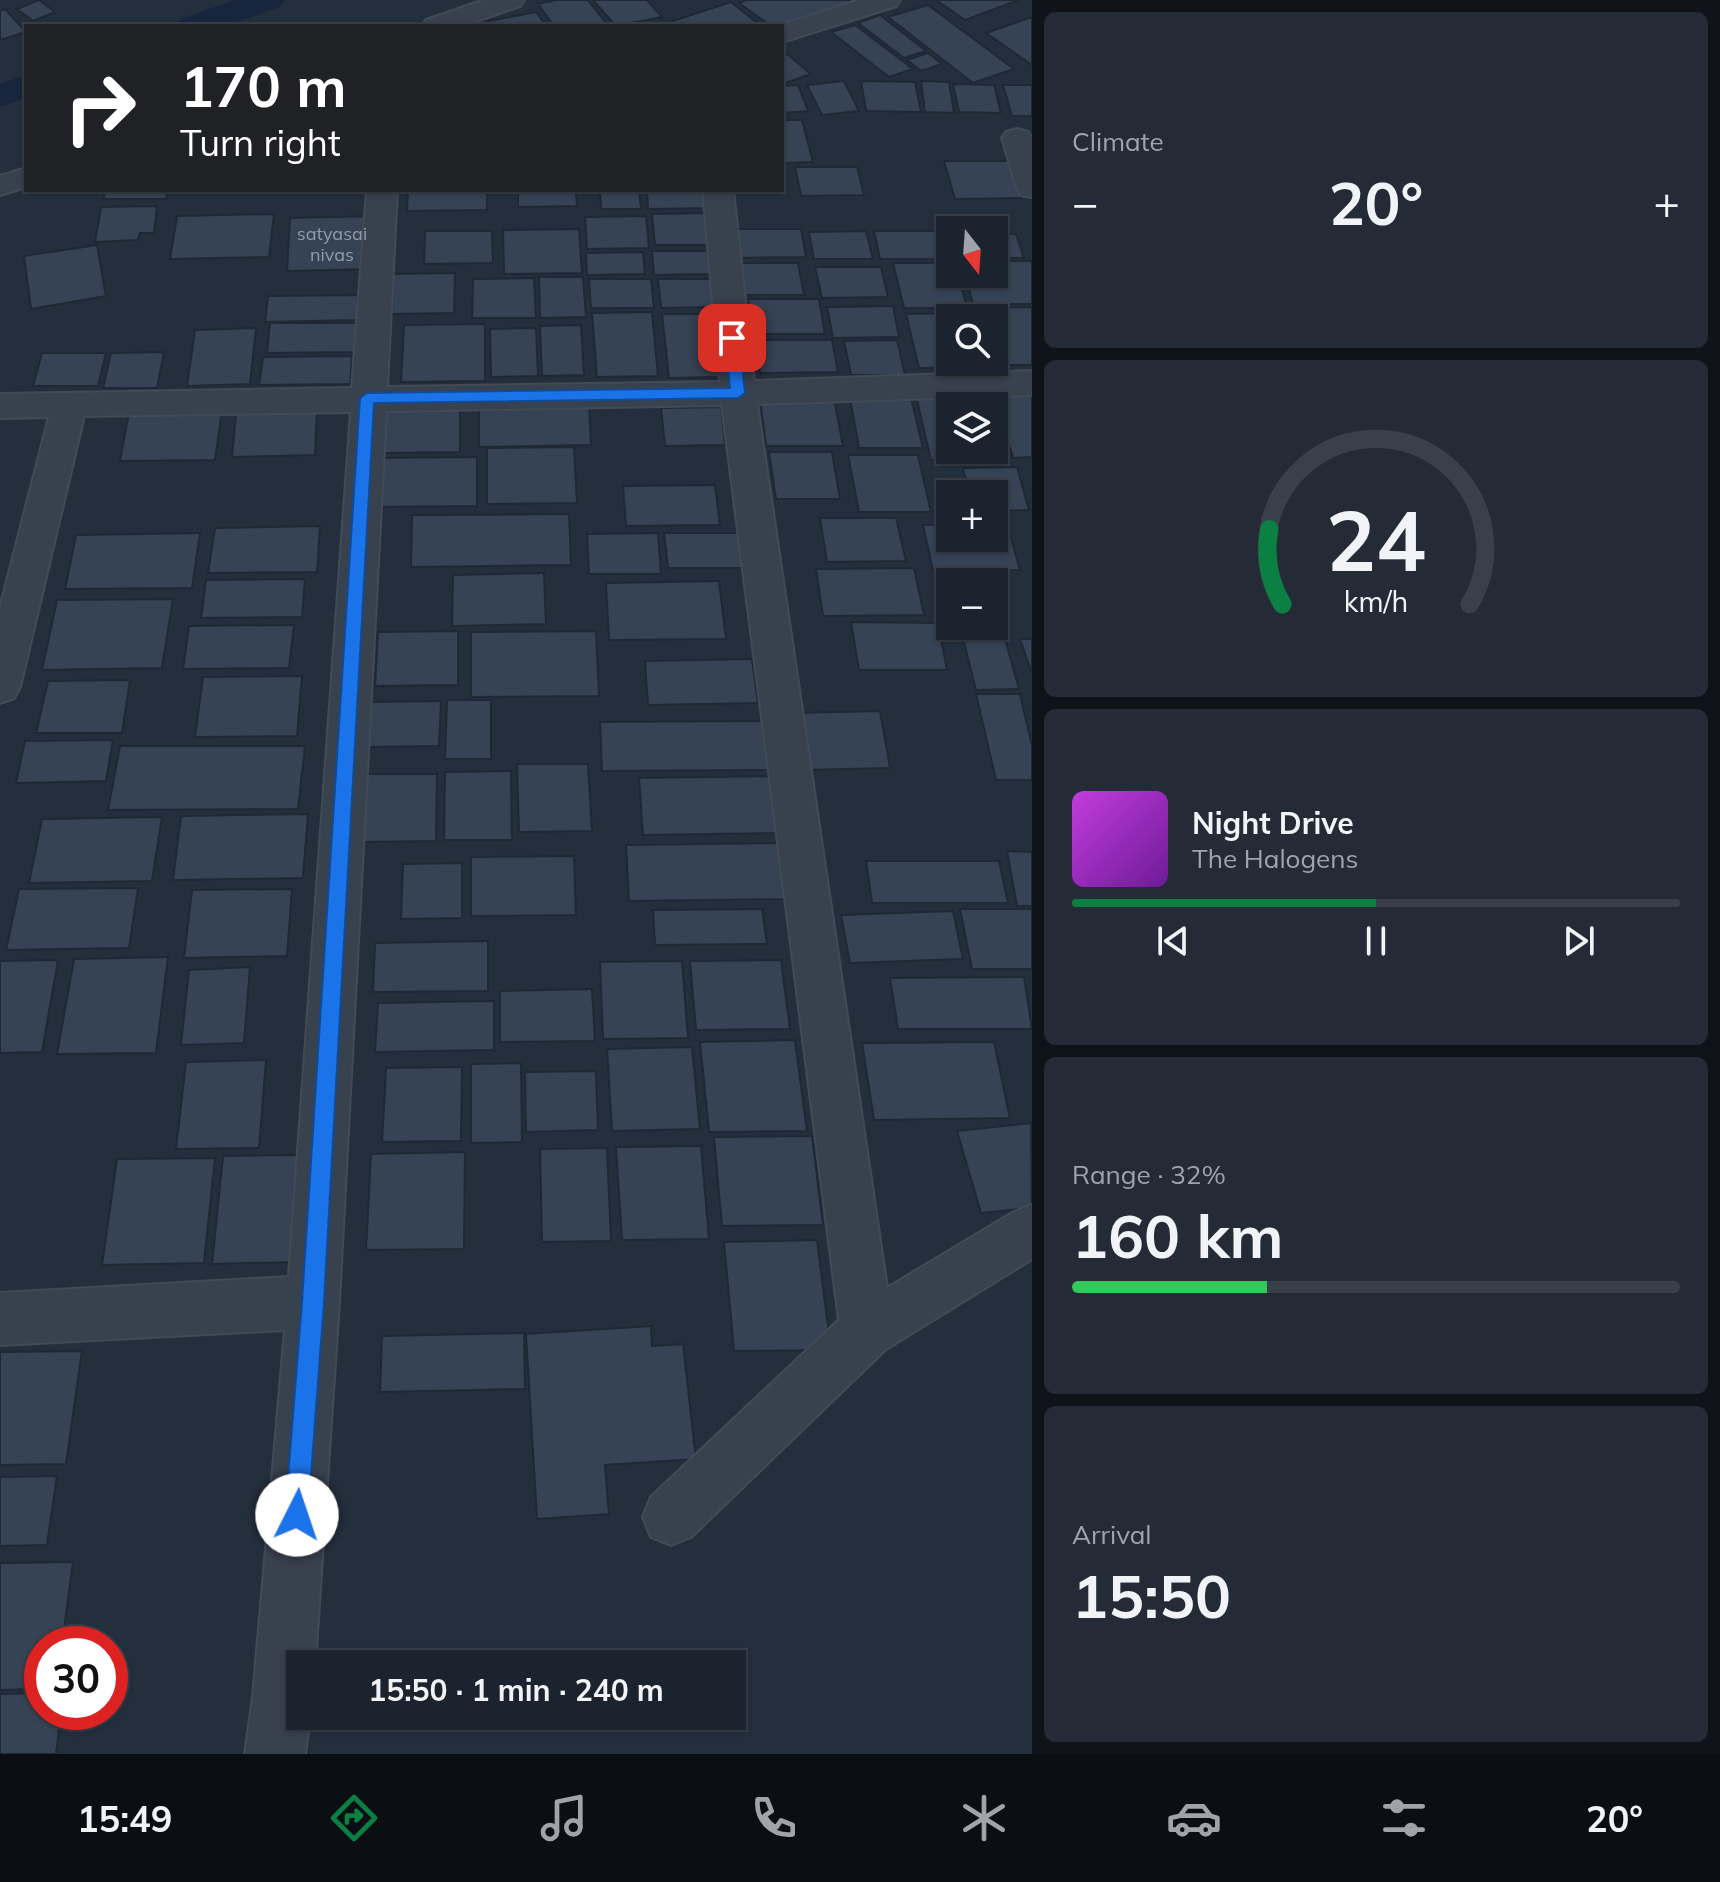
<!DOCTYPE html>
<meta charset="utf-8">
<style>
:root{--surface:#1b232e;--page:#242b36;--text:#f1f3f6;--muted:#a0a4aa;--line:#39404a;--accent:#0b8043}
body{margin:0;font-family:Mulish,sans-serif;background:var(--page);color:var(--text);height:100vh;display:flex;flex-direction:column;font-size:30px;white-space:nowrap}
*{box-sizing:border-box;margin:0}
p{font-size:26px;color:var(--muted)}
.icon{flex:none;width:44px;height:44px;fill:none;stroke:currentColor;stroke-width:2;stroke-linecap:round;stroke-linejoin:round}
.map{position:relative;flex:1;overflow:hidden}
.sheet{display:flex;flex-direction:column;gap:12px;padding:12px;background:#0f1319;width:688px}
.sheet>*{flex:none}
.guide{position:absolute;left:24px;top:24px;width:760px;height:168px;border-radius:0px;box-shadow:0 2px 6px #0004,0 0 0 2px var(--line);background:#202124;color:#fff;overflow:hidden}
.needle{width:52px;rotate:163deg}
.tools{position:absolute;left:936px;top:216px;display:grid;gap:16px}
.tools a{display:grid;place-items:center;width:72px;height:72px;border-radius:0px;background:var(--surface);box-shadow:0 2px 6px #0004,0 0 0 2px var(--line);font-size:40px}
.speed{position:absolute;left:24px;top:1626px;display:flex;gap:16px;font-size:40px;font-weight:700;text-align:center}
.speed>*{display:grid;place-content:center;width:104px;height:104px;border-radius:50%;background:var(--surface);box-shadow:0 2px 6px #0004,0 0 0 2px var(--line);line-height:1}
.speed .limit{border:12px solid #d22;background:#fff;color:#111}
.pin{position:absolute;display:grid;place-items:center;width:68px;height:68px;color:#fff;margin:-34px;border-radius:16px;box-shadow:0 4px 12px #0006}
.me{position:absolute;width:88px;margin:-44px;rotate:4deg;stroke-linejoin:round;filter:drop-shadow(0 0 6px #0008)}
.turn{display:flex;align-items:center;gap:28px;height:168px;padding:0 24px;font-size:36px}
.turn .icon{width:104px;height:104px;stroke-width:2.5}
.turn b{display:block;font-size:56px;line-height:68px}
.big{font-size:60px;font-weight:700;line-height:1.1}
.sheet .tile{flex:1;display:flex;flex-direction:column;justify-content:center;gap:12px;min-width:0;padding:0 28px;border-radius:12px;background:var(--page)}
.sheet .dial{align-items:center;gap:0}
.dial svg{height:208px;overflow:visible;fill:none;stroke:var(--line);stroke-width:7;stroke-linecap:round;text-anchor:middle}
.dial text{fill:var(--text);stroke:none}
.song{display:flex;align-items:center;gap:24px}
.cover{width:96px;height:96px;border-radius:12px;background:linear-gradient(135deg,hsl(290 70% 55%),hsl(280 70% 35%))}
.played{height:8px;border-radius:4px;background:linear-gradient(90deg,var(--accent) 50%,var(--line) 50%)}
.keys{display:flex;justify-content:space-around;direction:ltr}
.heat{display:flex;justify-content:space-between;align-items:center;font-size:44px;direction:ltr}
.charge{height:12px;border-radius:6px;background:linear-gradient(90deg,#34c759 32%,var(--line) 0)}
.trip{position:absolute;left:286px;top:1650px;width:460px;height:80px;border-radius:0px;background:var(--surface);box-shadow:0 2px 6px #0004,0 0 0 2px var(--line);font-weight:700;line-height:80px;text-align:center}
.tab-bar{display:flex;height:128px;justify-content:space-around;align-items:center;background:#0b0e12;color:var(--muted)}
.tab-bar .icon{width:56px;height:56px}
.tab-bar .selected{color:var(--accent)}
.tab-bar b{font-size:36px;color:var(--text)}
main{display:flex;flex:1;min-height:0}
.map>svg:first-child{display:block}
.lines{fill:none;stroke-linecap:round;stroke-linejoin:round}
.canal{fill:#17263c;fill-rule:evenodd}
.building{fill:#364354;stroke:#1f2835;stroke-width:2;fill-rule:evenodd}
.minor-casing{stroke:#414a57;stroke-width:4}
.minor{fill:#38414e;fill-rule:evenodd}
.route{fill:#1a73e8;stroke:#114b97;stroke-width:2}
.labels{text-anchor:middle;dominant-baseline:central;stroke-width:8;stroke-linejoin:round;paint-order:stroke}
.number-label{font-size:18px;fill:#929caa}
</style>
<main>
<div class="map">
<svg width="1032" height="1754" viewBox="0 0 1032 1754">
<rect width="100%" height="100%" fill="#242f3e"/>
<g class="lines">
<path class="canal" d="M 235,0 L 285,0 L 280,7 L 225,26 L 175,26 L 180,19 Z
M 26,75 L 26,98 L 0,107 L 0,84 Z"/>
</g>
<path class="building" d="M 39,0 L 55,12 L 33,21 L 17,9 Z
M 556,0 L 588,0 L 608,26 L 554,26 L 538,4 Z
M 593,0 L 647,0 L 662,17 L 616,26 Z
M 747,0 L 870,0 L 782,32 L 782,26 L 771,26 L 739,3 Z
M 936,0 L 1019,0 L 965,20 Z
M 731,2 L 761,26 L 679,26 L 673,21 Z
M 928,5 L 1014,69 L 973,83 L 888,17 Z
M 5,9 L 26,32 L 0,40 L 0,11 Z
M 536,12 L 546,26 L 492,26 L 489,21 Z
M 880,15 L 926,51 L 904,58 L 858,23 Z
M 1032,17 L 1032,65 L 986,33 Z
M 855,25 L 913,69 L 889,77 L 831,32 Z
M 782,50 L 811,74 L 782,84 Z
M 928,53 L 942,64 L 921,71 L 907,60 Z
M 844,81 L 859,111 L 822,115 L 807,85 Z
M 861,81 L 915,82 L 921,112 L 866,111 Z
M 921,81 L 949,82 L 954,113 L 925,112 Z
M 953,84 L 994,85 L 1001,113 L 959,112 Z
M 798,85 L 808,111 L 782,113 L 782,86 Z
M 1003,85 L 1032,85 L 1032,116 L 1012,116 Z
M 782,120 L 802,120 L 813,162 L 782,163 Z
M 944,161 L 1009,161 L 1022,198 L 955,199 Z
M 795,167 L 857,167 L 864,195 L 801,196 Z
M 106,190 L 168,190 L 166,199 L 103,199 Z
M 237,190 L 310,190 L 309,193 Z
M 408,190 L 487,190 L 487,210 L 407,211 Z
M 518,190 L 576,190 L 577,206 L 518,207 Z
M 600,190 L 639,190 L 641,209 L 601,209 Z
M 647,190 L 717,190 L 719,208 L 648,209 Z
M 157,206 L 154,233 L 140,233 L 138,240 L 95,242 L 101,207 Z
M 708,213 L 712,245 L 655,245 L 652,214 Z
M 274,214 L 269,257 L 170,259 L 177,216 Z
M 375,216 L 374,269 L 287,271 L 290,218 Z
M 646,216 L 649,248 L 587,249 L 585,217 Z
M 579,229 L 582,273 L 504,274 L 503,230 Z
M 728,229 L 801,229 L 806,257 L 733,258 Z
M 425,231 L 492,231 L 493,263 L 424,264 Z
M 866,231 L 873,259 L 814,259 L 809,232 Z
M 874,231 L 938,231 L 945,259 L 880,259 Z
M 994,234 L 1016,234 L 1024,258 L 994,258 Z
M 97,245 L 106,296 L 31,309 L 24,256 Z
M 652,251 L 707,251 L 710,274 L 654,275 Z
M 643,252 L 645,274 L 587,275 L 586,253 Z
M 994,261 L 1032,261 L 1032,304 L 973,304 L 965,274 L 994,274 Z
M 733,263 L 798,263 L 804,295 L 738,295 Z
M 893,263 L 950,263 L 950,274 L 958,274 L 967,308 L 904,308 Z
M 815,267 L 881,267 L 888,297 L 822,298 Z
M 455,273 L 454,313 L 392,314 L 393,274 Z
M 539,277 L 583,277 L 586,317 L 540,318 Z
M 534,278 L 536,318 L 472,318 L 473,279 Z
M 589,279 L 651,279 L 654,308 L 591,308 Z
M 658,279 L 713,279 L 717,307 L 661,308 Z
M 358,295 L 357,320 L 265,322 L 268,296 Z
M 748,299 L 819,299 L 825,334 L 753,334 Z
M 893,306 L 899,337 L 833,338 L 827,307 Z
M 1032,307 L 1032,365 L 999,365 L 994,348 L 994,318 L 986,318 L 983,308 Z
M 652,312 L 658,376 L 597,377 L 592,313 Z
M 968,313 L 969,318 L 950,318 L 950,362 L 980,362 L 982,367 L 919,368 L 906,314 Z
M 662,314 L 711,314 L 719,377 L 669,378 Z
M 270,323 L 356,323 L 354,352 L 267,353 Z
M 485,324 L 485,381 L 401,382 L 404,325 Z
M 581,325 L 584,375 L 542,376 L 540,326 Z
M 256,328 L 250,384 L 187,386 L 195,330 Z
M 536,328 L 538,376 L 491,377 L 490,329 Z
M 755,340 L 832,340 L 838,372 L 760,373 Z
M 897,340 L 905,375 L 851,375 L 844,341 Z
M 164,352 L 157,388 L 103,388 L 111,353 Z
M 42,353 L 106,353 L 98,386 L 33,386 Z
M 352,356 L 350,384 L 259,385 L 263,357 Z
M 1032,394 L 1032,457 L 1013,458 L 995,395 Z
M 916,396 L 992,396 L 1009,459 L 931,460 ZM 950,406 L 994,406 L 994,450 L 950,450 Z
M 911,398 L 923,448 L 859,448 L 850,399 Z
M 760,399 L 834,399 L 843,446 L 766,446 Z
M 460,405 L 460,452 L 381,453 L 384,407 Z
M 589,405 L 591,445 L 479,447 L 479,406 Z
M 721,407 L 725,445 L 665,446 L 661,408 Z
M 222,411 L 215,460 L 120,461 L 129,412 Z
M 317,411 L 315,455 L 232,457 L 236,413 Z
M 574,447 L 577,503 L 487,504 L 487,448 Z
M 769,452 L 832,452 L 840,499 L 776,499 Z
M 848,455 L 918,455 L 931,512 L 859,512 Z
M 477,457 L 477,506 L 374,507 L 376,458 Z
M 1017,467 L 1029,510 L 994,511 L 994,494 L 969,494 L 963,468 Z
M 715,485 L 720,525 L 626,526 L 623,486 Z
M 569,514 L 571,565 L 411,567 L 412,515 Z
M 820,518 L 896,518 L 906,561 L 827,562 Z
M 994,524 L 1007,524 L 1020,570 L 933,571 L 923,525 L 950,525 L 950,538 L 994,538 Z
M 320,526 L 317,572 L 208,573 L 215,528 Z
M 200,533 L 192,588 L 65,589 L 76,535 Z
M 658,533 L 661,574 L 589,574 L 587,534 Z
M 664,533 L 739,533 L 743,568 L 668,568 Z
M 914,568 L 924,615 L 823,616 L 816,569 Z
M 544,573 L 546,624 L 452,626 L 453,575 Z
M 305,579 L 302,617 L 201,618 L 206,580 Z
M 719,581 L 726,639 L 609,640 L 606,583 Z
M 173,599 L 162,668 L 42,670 L 57,600 Z
M 994,617 L 999,617 L 1019,689 L 976,690 L 960,626 L 994,626 Z
M 851,622 L 938,623 L 947,670 L 859,670 Z
M 294,625 L 289,668 L 183,669 L 189,626 Z
M 458,631 L 458,685 L 375,686 L 378,632 Z
M 596,631 L 599,696 L 471,697 L 471,632 Z
M 1020,639 L 1032,639 L 1032,674 Z
M 752,659 L 758,703 L 648,705 L 645,661 Z
M 302,676 L 297,736 L 195,737 L 203,677 Z
M 130,680 L 122,733 L 36,733 L 48,681 Z
M 976,694 L 1020,694 L 1032,746 L 1032,780 L 996,780 Z
M 447,700 L 491,700 L 491,759 L 445,759 Z
M 441,701 L 439,746 L 367,747 L 370,702 Z
M 880,711 L 890,768 L 803,770 L 794,713 Z
M 767,721 L 773,770 L 602,771 L 600,722 Z
M 113,740 L 106,781 L 16,783 L 25,741 Z
M 120,746 L 305,746 L 298,809 L 108,810 Z
M 517,764 L 588,764 L 592,831 L 519,832 Z
M 511,771 L 512,840 L 444,840 L 445,772 Z
M 367,774 L 437,774 L 436,841 L 363,842 Z
M 777,776 L 785,833 L 643,835 L 639,778 Z
M 308,814 L 303,878 L 173,880 L 181,816 Z
M 162,817 L 152,881 L 29,883 L 42,819 Z
M 786,843 L 793,899 L 629,901 L 626,845 Z
M 1007,851 L 1032,852 L 1032,906 L 1017,906 Z
M 574,856 L 576,915 L 471,916 L 471,857 Z
M 866,861 L 999,861 L 1008,903 L 872,903 Z
M 462,863 L 462,918 L 401,919 L 403,864 Z
M 138,888 L 129,948 L 6,950 L 19,889 Z
M 292,889 L 287,956 L 184,958 L 192,890 Z
M 762,909 L 767,944 L 655,945 L 653,910 Z
M 960,909 L 1032,909 L 1032,969 L 972,969 Z
M 953,911 L 963,959 L 850,963 L 841,915 Z
M 488,941 L 488,991 L 373,992 L 375,943 Z
M 168,957 L 156,1053 L 57,1054 L 74,959 Z
M 58,960 L 42,1052 L 0,1053 L 0,961 Z
M 781,960 L 790,1029 L 696,1030 L 690,961 Z
M 682,961 L 688,1038 L 603,1039 L 600,962 Z
M 250,967 L 244,1043 L 181,1045 L 189,970 Z
M 1024,977 L 1032,1029 L 898,1029 L 890,978 Z
M 592,989 L 595,1041 L 500,1042 L 500,991 Z
M 494,1001 L 494,1050 L 375,1052 L 378,1003 Z
M 795,1040 L 807,1131 L 709,1132 L 700,1042 Z
M 994,1042 L 1010,1118 L 874,1120 L 862,1043 Z
M 692,1047 L 700,1129 L 612,1131 L 607,1049 Z
M 266,1060 L 259,1148 L 176,1149 L 186,1062 Z
M 521,1063 L 522,1142 L 471,1143 L 471,1064 Z
M 462,1067 L 461,1141 L 382,1142 L 386,1068 Z
M 596,1071 L 598,1130 L 526,1132 L 525,1072 Z
M 1031,1123 L 1032,1208 L 981,1213 L 957,1131 Z
M 812,1136 L 823,1225 L 722,1226 L 714,1137 Z
M 701,1146 L 709,1239 L 622,1240 L 616,1147 Z
M 607,1148 L 611,1241 L 542,1242 L 540,1149 Z
M 465,1152 L 464,1249 L 366,1250 L 371,1154 Z
M 298,1155 L 290,1262 L 212,1264 L 223,1156 Z
M 215,1158 L 204,1263 L 102,1265 L 117,1159 Z
M 817,1240 L 831,1350 L 734,1351 L 724,1242 Z
M 651,1326 L 652,1346 L 683,1344 L 696,1459 L 605,1465 L 609,1514 L 537,1519 L 526,1334 Z
M 524,1333 L 525,1389 L 380,1392 L 382,1336 Z
M 82,1351 L 66,1464 L 0,1465 L 0,1352 Z
M 57,1476 L 47,1545 L 0,1546 L 0,1477 Z
M 73,1562 L 62,1644 L 42,1644 L 42,1689 L 0,1690 L 0,1563 Z
M 42,1693 L 42,1712 L 61,1712 L 56,1754 L 0,1754 L 0,1694 Z"/>
<g class="lines">
<defs>
<path id="minor" d="M 484,0 L 524,0 L 520,6 L 462,26 L 422,26 L 426,20 Z
M 859,0 L 900,0 L 896,6 L 782,42 L 782,26 L 779,26 Z
M 1017,129 L 1028,132 L 1032,138 L 1032,197 L 1021,195 L 1017,188 L 1002,138 L 1006,132 Z
M 26,168 L 26,187 L 0,195 L 0,176 Z
M 367,190 L 397,190 L 387,387 L 720,382 L 703,190 L 733,190 L 754,381 L 1032,371 L 1032,395 L 757,404 L 887,1288 L 1014,1212 L 1032,1205 L 1032,1259 L 886,1349 L 691,1537 L 671,1545 L 651,1537 L 643,1517 L 651,1497 L 839,1320 L 722,405 L 386,411 L 339,1302 L 315,1664 L 300,1664 L 300,1716 L 310,1716 L 305,1754 L 245,1754 L 253,1697 L 285,1330 L 0,1345 L 0,1293 L 289,1277 L 351,412 L 84,416 L 20,687 L 14,698 L 0,703 L 0,608 L 49,417 L 0,418 L 0,394 L 352,388 Z"/>
</defs>
<use href="#minor" class="minor-casing"/>
<use href="#minor" class="minor"/>
</g>
<path class="route" d="M 732,333 L 739,338 L 745,393 L 738,398 L 374,403 L 324,1302 L 308,1515 L 305,1523 L 297,1526 L 288,1523 L 285,1515 L 302,1302 L 360,398 L 367,393 L 730,388 L 725,338 Z"/>
<g class="labels">
<g class="number-label">
<text x="332" y="233">satyasai<tspan x="332" dy="21">nivas</tspan></text>
</g>
</g>
</svg>
<div class="tools">
<a><svg class="needle" viewBox="-14 -14 28 28"><path d="M0-13l5 13h-10z" fill="#e53935"/><path d="M0 13l5-13h-10z" fill="#a0a4aa"/></svg></a>
<a><svg class="icon" aria-label="search" viewBox="0 0 24 24"><circle cx="10" cy="10" r="6"/><path d="M15 15l6 6"/></svg></a>
<a><svg class="icon" aria-label="layers" viewBox="0 0 24 24"><path d="M12 4l9 5-9 5-9-5zM3 14l9 5 9-5"/></svg></a>
<a>+</a>
<a>−</a>
</div>
<div class="speed"><div class="limit">30</div></div>
<div class="pin" style="left:732px;top:338px;background:#d93025"><svg class="icon" aria-label="arrive" viewBox="0 0 24 24"><path d="M6 21V4h12l-3 4 3 4H6"/></svg></div>
<svg class="me" style="left:297px;top:1515px" viewBox="-20 -20 40 40"><circle r="19" fill="#fff"/><path d="M0-13L10 11 0 6-10 11z" fill="#1a73e8"/></svg>
<div class="trip">15:50 · 1 min · 240 m</div>
<div class="guide">
<div class="turn"><svg class="icon" aria-label="right" viewBox="0 0 24 24"><path d="M7 20v-9h11M14 6l5 5-5 5"/></svg><div><b>170 m</b>Turn right</div></div>
</div>
</div>
<section class="sheet">
<div class="tile"><p>Climate</p>
<div class="heat"><a>−</a><b class="big">20°</b><a>+</a></div>
</div>
<div class="tile dial"><svg viewBox="0 0 100 80">
<path d="M14 69A42 42 0 1 1 86 69"/>
<path d="M14 69A42 42 0 0 1 9 40" stroke="#0b8043"/>
<text x="50" y="56" font-size="32" font-weight="700">24</text>
<text x="50" y="72" font-size="11">km/h</text>
</svg></div>
<div class="tile">
<div class="song"><i class="cover"></i><div><b>Night Drive</b><p>The Halogens</p></div></div>
<div class="played"></div>
<div class="keys"><svg class="icon" aria-label="previous" viewBox="0 0 24 24"><path d="M18 5L8 12l10 7zM5 5v14"/></svg><svg class="icon" aria-label="pause" viewBox="0 0 24 24"><path d="M8 5v14M16 5v14"/></svg><svg class="icon" aria-label="next" viewBox="0 0 24 24"><path d="M6 5l10 7-10 7zM19 5v14"/></svg></div>
</div>
<div class="tile"><p>Range · 32%</p><b class="big">160 km</b><div class="charge"></div></div>
<div class="tile"><p>Arrival</p><b class="big">15:50</b></div>
</section>
</main>
<nav class="tab-bar">
<b>15:49</b>
<svg class="icon selected" aria-label="directions" viewBox="0 0 24 24"><path d="M12 3l9 9-9 9-9-9zM9 14v-3h6M13 9l2 2-2 2"/></svg>
<svg class="icon" aria-label="music" viewBox="0 0 24 24"><path d="M9 18V5l10-2v13"/><circle cx="6" cy="18" r="3"/><circle cx="16" cy="16" r="3"/></svg>
<svg class="icon" aria-label="phone" viewBox="0 0 24 24"><path d="M5 4h4l2 5-3 2q2 4 5 5l2-3 5 2v4C11 20 4 13 5 4z"/></svg>
<svg class="icon" aria-label="climate" viewBox="0 0 24 24"><path d="M12 3v18M4 7l16 10M4 17L20 7"/></svg>
<svg class="icon" aria-label="car" viewBox="0 0 24 24"><path d="M5 17H2v-5l4-1 3-4h7l3 4 3 1v5h-3M9 17h6M6 11h13"/><circle cx="7" cy="17" r="2"/><circle cx="17" cy="17" r="2"/></svg>
<svg class="icon" aria-label="filters" viewBox="0 0 24 24"><path d="M4 7h16M4 17h16"/><circle cx="9" cy="7" r="2"/><circle cx="15" cy="17" r="2"/></svg>
<b>20°</b>
</nav>
